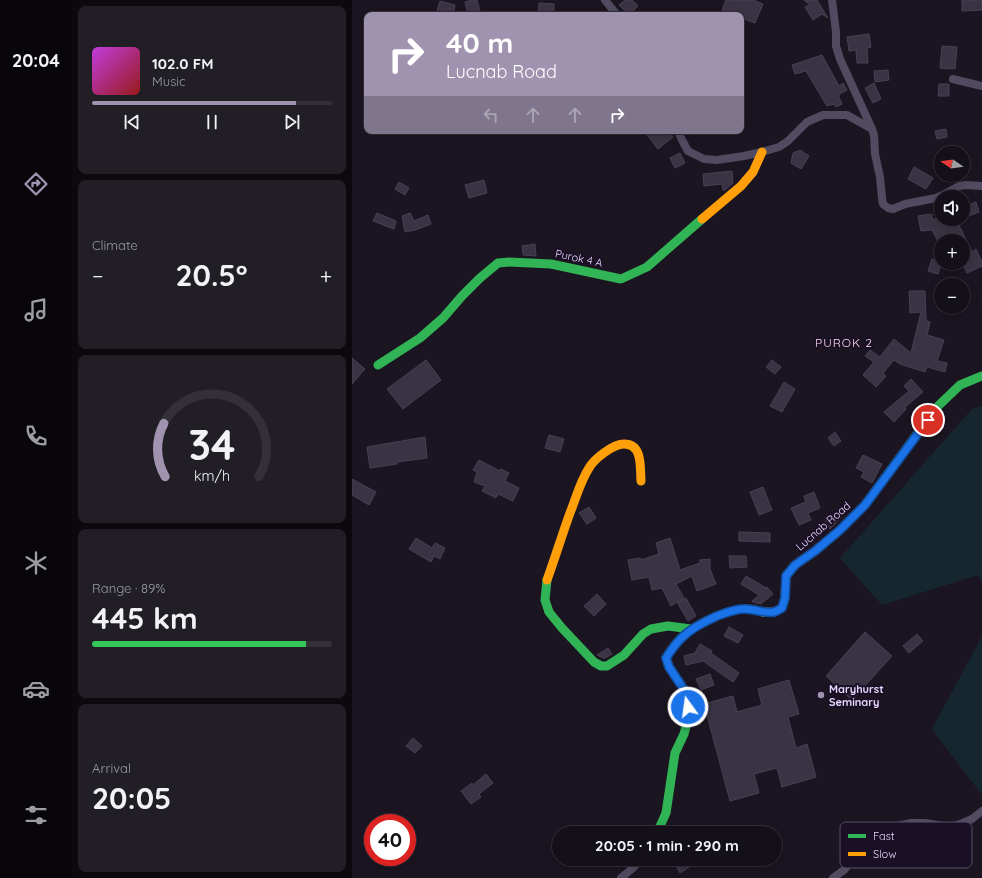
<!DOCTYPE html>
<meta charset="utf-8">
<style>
:root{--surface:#141019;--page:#211e26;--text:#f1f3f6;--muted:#9d9da2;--line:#333038;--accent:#9f93b0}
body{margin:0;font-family:Quicksand,sans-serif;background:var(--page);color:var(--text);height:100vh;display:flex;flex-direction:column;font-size:15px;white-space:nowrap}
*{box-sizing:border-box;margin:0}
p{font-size:13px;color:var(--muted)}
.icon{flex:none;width:22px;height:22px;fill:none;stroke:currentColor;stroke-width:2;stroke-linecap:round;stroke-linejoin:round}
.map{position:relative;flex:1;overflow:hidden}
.side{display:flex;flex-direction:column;gap:6px;padding:6px;background:#0b090e;width:280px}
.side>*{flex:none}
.top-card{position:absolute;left:12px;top:12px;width:380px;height:122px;border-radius:8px;box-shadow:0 2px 10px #0003,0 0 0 1px var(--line);background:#9f93b0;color:#fff;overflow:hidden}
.needle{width:26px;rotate:283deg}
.buttons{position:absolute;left:582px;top:146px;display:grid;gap:8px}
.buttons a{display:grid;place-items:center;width:36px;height:36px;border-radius:50%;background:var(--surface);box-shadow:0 2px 10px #0003,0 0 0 1px var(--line);font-size:20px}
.speed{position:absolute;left:12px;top:814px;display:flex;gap:8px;font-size:20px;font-weight:700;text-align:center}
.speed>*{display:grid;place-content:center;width:52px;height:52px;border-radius:50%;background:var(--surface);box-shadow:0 2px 10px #0003,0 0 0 1px var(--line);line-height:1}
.speed .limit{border:6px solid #d22;background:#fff;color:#111}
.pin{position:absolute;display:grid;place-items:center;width:34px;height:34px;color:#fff;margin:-17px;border:2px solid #fff;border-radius:50%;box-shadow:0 1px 4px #0007}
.me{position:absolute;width:44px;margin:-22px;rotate:346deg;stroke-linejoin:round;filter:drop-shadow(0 0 3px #0008)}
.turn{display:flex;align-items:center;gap:14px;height:84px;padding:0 16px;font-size:18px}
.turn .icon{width:52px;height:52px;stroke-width:2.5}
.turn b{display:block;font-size:28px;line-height:34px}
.lanes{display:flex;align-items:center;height:38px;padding:0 16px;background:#0003;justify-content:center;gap:20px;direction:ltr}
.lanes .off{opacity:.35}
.big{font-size:30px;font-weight:700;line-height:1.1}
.side .card{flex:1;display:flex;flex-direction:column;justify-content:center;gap:6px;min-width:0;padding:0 14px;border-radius:8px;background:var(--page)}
.side .dial{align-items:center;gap:0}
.dial svg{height:104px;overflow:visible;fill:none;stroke:var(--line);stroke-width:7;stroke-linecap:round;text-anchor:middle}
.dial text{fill:var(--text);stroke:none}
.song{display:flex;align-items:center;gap:12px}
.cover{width:48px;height:48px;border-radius:6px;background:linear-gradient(135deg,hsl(290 70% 55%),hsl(0 70% 35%))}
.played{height:4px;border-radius:2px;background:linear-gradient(90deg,var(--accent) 85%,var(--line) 85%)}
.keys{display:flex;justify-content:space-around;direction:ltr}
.heat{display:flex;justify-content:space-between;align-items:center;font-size:22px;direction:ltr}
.charge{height:6px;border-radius:3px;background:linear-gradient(90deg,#34c759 89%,var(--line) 0)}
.trip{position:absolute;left:200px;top:826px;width:230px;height:40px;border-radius:20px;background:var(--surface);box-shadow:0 2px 10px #0003,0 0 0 1px var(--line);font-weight:700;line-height:40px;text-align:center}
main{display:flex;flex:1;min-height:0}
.dock{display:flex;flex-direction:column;width:72px;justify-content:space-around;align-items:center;background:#08060a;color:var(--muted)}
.dock .icon{width:28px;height:28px}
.dock .active{color:var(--accent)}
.dock b{font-size:18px;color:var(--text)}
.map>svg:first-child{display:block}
.green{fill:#15262e}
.building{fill:#3a3343;stroke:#494054}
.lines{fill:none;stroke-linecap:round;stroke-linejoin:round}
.street{stroke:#514b61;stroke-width:8}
.fast{stroke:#30b455;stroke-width:9}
.slow{stroke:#ff9f0a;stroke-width:9}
.route-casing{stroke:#114b97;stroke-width:10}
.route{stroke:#1a73e8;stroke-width:7}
.poi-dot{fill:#9f93b0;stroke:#1a1026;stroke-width:1.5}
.labels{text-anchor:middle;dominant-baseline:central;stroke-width:4;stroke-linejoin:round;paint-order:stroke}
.street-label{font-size:11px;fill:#e6d7fd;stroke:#1a1026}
.poi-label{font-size:11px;font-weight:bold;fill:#e6d7fd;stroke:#1a1026;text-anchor:start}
.neighbourhood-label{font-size:12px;letter-spacing:1px;fill:#fdd9e6;stroke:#1a1026}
.key{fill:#1a1026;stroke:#574c66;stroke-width:1}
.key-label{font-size:11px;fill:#e6d7fd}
</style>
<main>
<nav class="dock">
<b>20:04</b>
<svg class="icon active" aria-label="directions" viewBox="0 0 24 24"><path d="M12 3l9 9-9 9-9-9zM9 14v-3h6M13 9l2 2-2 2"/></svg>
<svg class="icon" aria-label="music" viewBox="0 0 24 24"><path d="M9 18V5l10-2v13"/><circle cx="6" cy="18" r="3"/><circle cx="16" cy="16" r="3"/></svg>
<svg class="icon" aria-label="phone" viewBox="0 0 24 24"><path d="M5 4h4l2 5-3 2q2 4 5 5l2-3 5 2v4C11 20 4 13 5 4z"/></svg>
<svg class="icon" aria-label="climate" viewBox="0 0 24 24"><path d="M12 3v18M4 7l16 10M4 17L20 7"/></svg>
<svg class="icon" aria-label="car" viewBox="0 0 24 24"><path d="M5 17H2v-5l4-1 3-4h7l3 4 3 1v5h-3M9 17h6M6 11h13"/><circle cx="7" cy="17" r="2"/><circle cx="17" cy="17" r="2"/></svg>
<svg class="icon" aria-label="filters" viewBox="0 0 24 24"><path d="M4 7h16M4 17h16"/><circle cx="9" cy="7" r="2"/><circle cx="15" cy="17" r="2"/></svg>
</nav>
<section class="side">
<div class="card">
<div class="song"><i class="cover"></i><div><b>102.0 FM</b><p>Music</p></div></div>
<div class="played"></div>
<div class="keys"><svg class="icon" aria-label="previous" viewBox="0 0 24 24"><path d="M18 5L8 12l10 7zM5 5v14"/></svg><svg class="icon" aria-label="pause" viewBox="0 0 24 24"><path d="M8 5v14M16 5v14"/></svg><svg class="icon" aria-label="next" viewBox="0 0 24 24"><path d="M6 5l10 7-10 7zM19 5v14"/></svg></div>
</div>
<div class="card"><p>Climate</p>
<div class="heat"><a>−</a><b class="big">20.5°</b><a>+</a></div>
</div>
<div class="card dial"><svg viewBox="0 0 100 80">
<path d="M14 69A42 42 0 1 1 86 69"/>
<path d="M14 69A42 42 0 0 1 13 28" stroke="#9f93b0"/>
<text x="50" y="56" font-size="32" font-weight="700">34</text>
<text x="50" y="72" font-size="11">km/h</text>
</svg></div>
<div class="card"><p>Range · 89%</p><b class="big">445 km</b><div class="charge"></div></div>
<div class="card"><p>Arrival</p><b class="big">20:05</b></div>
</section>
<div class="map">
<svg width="630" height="878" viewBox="0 0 630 878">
<rect width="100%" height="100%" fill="#1b1521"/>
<path class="green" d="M 630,406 L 630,583 L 626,575 L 530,605 L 488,558 L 620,409 Z
M 630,636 L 630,795 L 580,729 Z"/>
<path class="building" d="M 121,0 L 125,0 L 128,11 L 116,14 L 113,2 Z
M 273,0 L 280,0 L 286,6 L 277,15 L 267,5 Z
M 374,0 L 401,0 L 411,4 L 403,23 L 389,18 L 389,15 L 383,15 L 370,10 Z
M 452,0 L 465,0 L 476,18 L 470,14 L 461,20 L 453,7 L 458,5 Z
M 610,0 L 630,0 L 630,10 L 610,11 Z
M 88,1 L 103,5 L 101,15 L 84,15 Z
M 187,3 L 202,4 L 202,15 L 186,15 Z
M 517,34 L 519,47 L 515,48 L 516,63 L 505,63 L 504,50 L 497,51 L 495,37 Z
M 590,46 L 605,47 L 603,69 L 588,68 Z
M 470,55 L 487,86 L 491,83 L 495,90 L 486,95 L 490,104 L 484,107 L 482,104 L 475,106 L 454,71 L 443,74 L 440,65 Z
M 536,70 L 537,80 L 523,82 L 522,71 Z
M 522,83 L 529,99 L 521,103 L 513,88 Z
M 587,84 L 597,84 L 597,96 L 586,96 Z
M 594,129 L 595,137 L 585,139 L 583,131 Z
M 292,131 L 316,131 L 321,137 L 306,149 Z
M 448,150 L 457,156 L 449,169 L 439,163 L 441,153 Z
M 328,153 L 333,163 L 323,168 L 318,158 Z
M 562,167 L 581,178 L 574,189 L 556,179 Z
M 380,171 L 381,183 L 373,190 L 371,190 L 370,184 L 352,186 L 351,174 Z
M 132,180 L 135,193 L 117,198 L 113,185 Z
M 47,182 L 57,188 L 53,195 L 43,189 Z
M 624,202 L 627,212 L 614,217 L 611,207 Z
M 25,213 L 44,221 L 42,229 L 21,221 Z
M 58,213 L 62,221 L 76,215 L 79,224 L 63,230 L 53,232 L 50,216 Z
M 580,214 L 580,219 L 604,219 L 620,252 L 624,249 L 630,262 L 630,266 L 615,273 L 610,263 L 616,263 L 611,252 L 611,241 L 599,241 L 598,238 L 597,241 L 586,241 L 580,230 L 569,231 L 566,216 Z
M 183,244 L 184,256 L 171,255 L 170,246 Z
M 580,259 L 590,263 L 586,274 L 576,271 Z
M 557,291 L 573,291 L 574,321 L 578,322 L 575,335 L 592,340 L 585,361 L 595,363 L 593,372 L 575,367 L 573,372 L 548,364 L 542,360 L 531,373 L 534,376 L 524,387 L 511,375 L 522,362 L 513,356 L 518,350 L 528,357 L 542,339 L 559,353 L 569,312 L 558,313 Z
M 0,358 L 13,369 L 0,384 Z
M 74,360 L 89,380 L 51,409 L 35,389 Z
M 420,360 L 429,367 L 423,374 L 414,367 Z
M 559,379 L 571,392 L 553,407 L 554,409 L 542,422 L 532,412 L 557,391 L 552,386 Z
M 432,382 L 443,389 L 430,412 L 418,406 Z
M 483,432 L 489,441 L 482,446 L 476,438 Z
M 197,435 L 212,439 L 208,452 L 193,448 Z
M 73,437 L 75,458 L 45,462 L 45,464 L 18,468 L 15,447 Z
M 511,455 L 530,464 L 520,483 L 509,477 L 512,472 L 504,468 Z
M 127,460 L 148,471 L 149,469 L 157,473 L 153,481 L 167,488 L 161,501 L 146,494 L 144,498 L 130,491 L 133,486 L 122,482 L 125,472 L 121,470 Z
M 0,479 L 24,492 L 17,505 L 0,495 Z
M 411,487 L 420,510 L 407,515 L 398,492 Z
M 462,492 L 468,508 L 456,513 L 459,520 L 447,525 L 439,508 L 454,502 L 452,496 Z
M 237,507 L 244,518 L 235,524 L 227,513 Z
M 486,512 L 490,517 L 478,529 L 473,521 Z
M 387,532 L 418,533 L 418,542 L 387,541 Z
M 64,538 L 80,548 L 83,543 L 93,548 L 88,559 L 82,556 L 79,562 L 57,549 Z
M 318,538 L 328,570 L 348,563 L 348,560 L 358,559 L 358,569 L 364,584 L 345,591 L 340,576 L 324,584 L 332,598 L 326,602 L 334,598 L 344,616 L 336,621 L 325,602 L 319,606 L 310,588 L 300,590 L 297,577 L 280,580 L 276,560 L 288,558 L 289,560 L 307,554 L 304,543 Z
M 377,556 L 394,556 L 395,567 L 378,568 Z
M 394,576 L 414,588 L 415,587 L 421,594 L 409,604 L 401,602 L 400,601 L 407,595 L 389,584 Z
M 245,594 L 254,604 L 242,616 L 232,606 Z
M 377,627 L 391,635 L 386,643 L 372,636 Z
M 513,632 L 540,656 L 500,700 L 474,676 Z
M 565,634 L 571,641 L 557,653 L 551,646 Z
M 348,644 L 360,651 L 359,653 L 387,673 L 381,682 L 351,661 L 334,665 L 332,656 L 343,653 Z
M 256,648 L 260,654 L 253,658 L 251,658 L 245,655 Z
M 358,674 L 362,685 L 349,690 L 344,679 Z
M 437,680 L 447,714 L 436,717 L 444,748 L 455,744 L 464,777 L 430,787 L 425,768 L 402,774 L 407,793 L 378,801 L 352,704 L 381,696 L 385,712 L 410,705 L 406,689 Z
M 61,738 L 70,746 L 63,753 L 54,746 Z
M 134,774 L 141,783 L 127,794 L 129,797 L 119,804 L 109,791 L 120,783 L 121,785 Z
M 320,859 L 350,859 L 328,873 Z"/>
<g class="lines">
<path class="street" d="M 253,0 L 265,15
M 480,0 L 484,32 L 484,46 L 488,59 L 520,129
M 601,79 L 630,86
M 326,131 L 329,138 L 336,151 L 352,159 L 365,160 L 392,156 L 410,152 L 427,147 L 436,141 L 455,122 L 471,115 L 495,115 L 520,129 L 522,135 L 523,154 L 528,177 L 530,198 L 531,204 L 536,208 L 541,209 L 553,204 L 584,198 L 591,195 L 607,186 L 614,185 L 630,186
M 269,878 L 282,867 L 288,859
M 481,878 L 492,870 L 515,841 L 526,834 L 546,826 L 559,823 L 573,823 L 596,827 L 606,825 L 620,819 L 630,811"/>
<path class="fast" d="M 26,365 L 68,338 L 91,318 L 110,296 L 128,278 L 146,263 L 157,262 L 199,264 L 269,279 L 295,267 L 350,219
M 504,514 L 513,505 L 584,408 L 608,385 L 630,376
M 195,580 L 193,600 L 197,612 L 210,628 L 242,662 L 249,666 L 255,666 L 272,655 L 291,634 L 299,629 L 316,626 L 339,629
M 305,833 L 314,813 L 323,753 L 332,734 L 336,719 L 336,707 L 331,688 L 317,667 L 314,658 C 319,650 324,642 331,636 C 346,623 376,608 396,609 C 401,609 406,611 411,612"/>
<path class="slow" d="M 350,219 L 389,186 L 401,172 L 410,152
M 195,580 C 203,558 210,535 218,513 C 224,498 228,482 237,468 C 242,459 261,444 272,444 C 291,444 288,468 289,481
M 411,612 L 422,612 L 430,608 L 433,598 L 434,576 L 443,565 L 463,551 L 488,530 L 504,514"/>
</g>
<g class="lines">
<defs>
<path id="route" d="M 336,707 L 331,688 L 317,667 L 314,658 C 328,635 341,627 365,616 C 374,613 382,609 392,609 C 401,608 412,614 422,612 C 425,611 428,609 430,608 L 433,598 L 434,576 L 443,565 L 463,551 L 488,530 L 513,505 L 576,420"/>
</defs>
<use href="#route" class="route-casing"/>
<use href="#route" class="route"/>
</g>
<circle class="poi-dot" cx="469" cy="695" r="4"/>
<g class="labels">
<g class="street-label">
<text transform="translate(227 258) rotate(12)">Purok 4 A</text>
<text transform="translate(471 526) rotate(-41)">Lucnab Road</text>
</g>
<g class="poi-label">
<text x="477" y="689">Maryhurst<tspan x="477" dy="13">Seminary</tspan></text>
</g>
<g class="neighbourhood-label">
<text x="492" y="342">PUROK 2</text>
</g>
</g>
<rect x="488" y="822" width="132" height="46" rx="6" class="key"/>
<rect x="496" y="834" width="18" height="4" fill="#30b455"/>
<rect x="496" y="852" width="18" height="4" fill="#ff9f0a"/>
<g class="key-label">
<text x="521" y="840">Fast</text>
<text x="521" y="858">Slow</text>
</g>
</svg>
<div class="buttons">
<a><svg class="needle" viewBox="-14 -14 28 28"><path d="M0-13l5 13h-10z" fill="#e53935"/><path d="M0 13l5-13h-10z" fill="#9d9da2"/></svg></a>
<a><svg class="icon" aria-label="sound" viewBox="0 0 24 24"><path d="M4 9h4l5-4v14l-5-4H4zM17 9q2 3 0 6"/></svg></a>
<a>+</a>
<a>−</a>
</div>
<div class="speed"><div class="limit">40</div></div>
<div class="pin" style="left:576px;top:420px;background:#d93025"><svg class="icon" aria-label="arrive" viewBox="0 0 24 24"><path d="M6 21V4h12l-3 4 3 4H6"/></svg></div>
<svg class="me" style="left:336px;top:707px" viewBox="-20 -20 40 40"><circle r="17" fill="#1a73e8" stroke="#fff" stroke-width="3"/><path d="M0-11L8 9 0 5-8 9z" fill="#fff"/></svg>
<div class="trip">20:05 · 1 min · 290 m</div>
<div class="top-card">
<div class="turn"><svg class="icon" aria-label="right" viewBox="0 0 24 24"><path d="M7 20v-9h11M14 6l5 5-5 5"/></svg><div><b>40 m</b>Lucnab Road</div></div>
<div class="lanes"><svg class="icon off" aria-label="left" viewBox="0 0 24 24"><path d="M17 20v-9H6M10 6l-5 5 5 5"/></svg><svg class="icon off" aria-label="ahead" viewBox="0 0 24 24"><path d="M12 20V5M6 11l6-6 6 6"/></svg><svg class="icon off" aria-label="ahead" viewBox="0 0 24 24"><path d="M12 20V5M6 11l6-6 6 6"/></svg><svg class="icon" aria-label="right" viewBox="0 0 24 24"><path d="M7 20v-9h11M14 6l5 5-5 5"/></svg></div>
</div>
</div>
</main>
